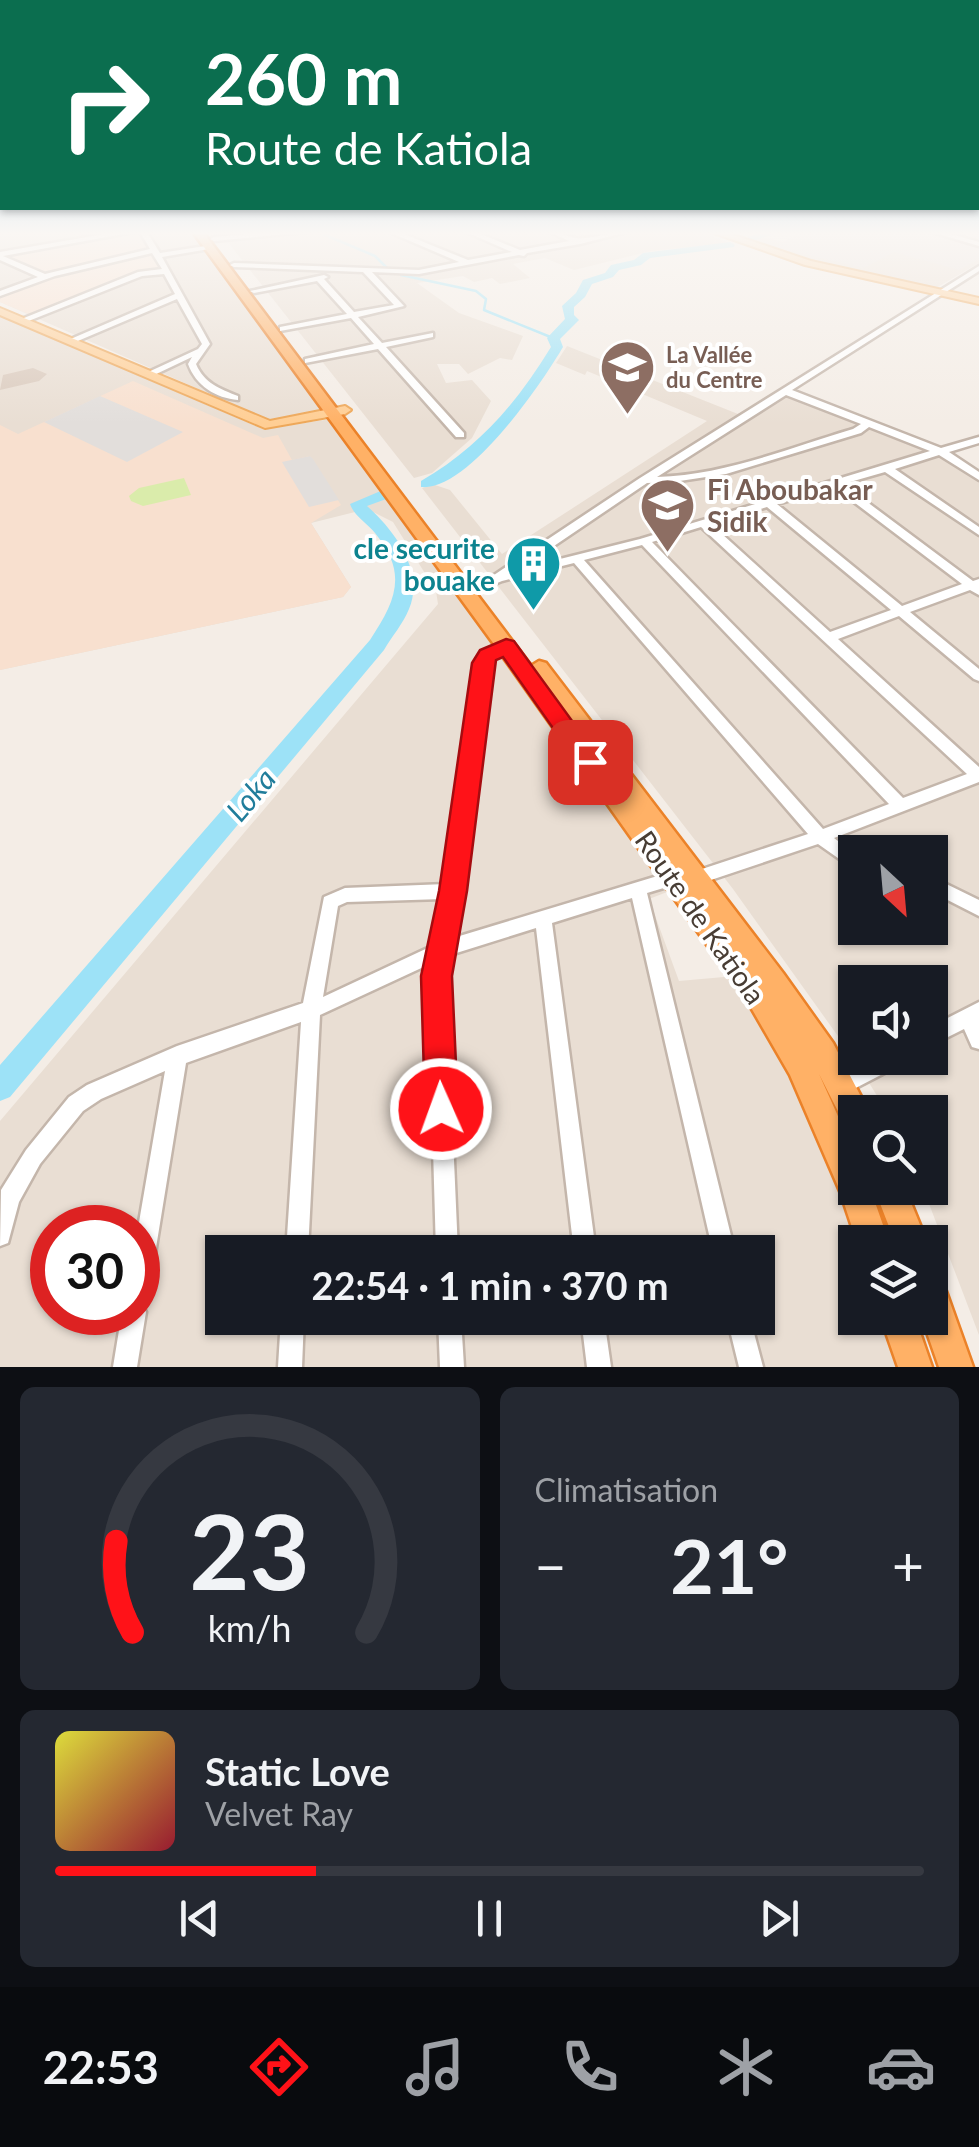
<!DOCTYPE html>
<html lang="fr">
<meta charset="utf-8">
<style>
:root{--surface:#171b24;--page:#242831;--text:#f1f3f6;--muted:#9ea1a6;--line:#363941;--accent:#ff1218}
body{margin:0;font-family:Lato,sans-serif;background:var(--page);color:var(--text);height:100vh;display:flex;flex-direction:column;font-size:38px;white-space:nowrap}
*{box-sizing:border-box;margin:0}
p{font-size:32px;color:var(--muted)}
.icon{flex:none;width:55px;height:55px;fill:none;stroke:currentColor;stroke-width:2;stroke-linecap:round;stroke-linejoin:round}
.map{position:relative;height:1367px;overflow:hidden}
.drawer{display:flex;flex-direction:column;gap:20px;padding:20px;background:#0d0f14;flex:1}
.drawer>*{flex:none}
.banner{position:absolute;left:0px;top:0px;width:980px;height:210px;box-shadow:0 2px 8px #0004;background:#0b6e4f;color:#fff;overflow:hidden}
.needle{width:65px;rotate:154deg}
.fabs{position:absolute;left:838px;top:835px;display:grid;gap:20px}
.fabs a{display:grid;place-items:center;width:110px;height:110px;border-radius:0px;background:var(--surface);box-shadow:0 2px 8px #0004;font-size:50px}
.speed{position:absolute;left:30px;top:1205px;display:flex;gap:20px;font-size:50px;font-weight:700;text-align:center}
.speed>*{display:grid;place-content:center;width:130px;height:130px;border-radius:50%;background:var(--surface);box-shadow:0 2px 8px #0004;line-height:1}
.speed .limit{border:15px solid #d22;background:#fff;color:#111}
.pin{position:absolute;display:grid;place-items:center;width:85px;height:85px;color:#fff;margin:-42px;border-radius:20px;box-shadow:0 5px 15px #0006}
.me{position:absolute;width:110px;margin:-55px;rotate:358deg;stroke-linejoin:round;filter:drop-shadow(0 0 8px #0008)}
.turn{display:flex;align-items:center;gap:35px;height:210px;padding:0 40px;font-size:45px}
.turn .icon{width:130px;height:130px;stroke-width:2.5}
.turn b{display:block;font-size:70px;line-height:85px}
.big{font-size:75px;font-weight:700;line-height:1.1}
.drawer .card{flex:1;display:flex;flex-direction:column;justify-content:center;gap:15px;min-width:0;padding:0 35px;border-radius:15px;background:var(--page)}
.drawer .dial{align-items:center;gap:0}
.dial svg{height:260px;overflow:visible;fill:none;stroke:var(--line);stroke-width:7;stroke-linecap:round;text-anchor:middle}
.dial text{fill:var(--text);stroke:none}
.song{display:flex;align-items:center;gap:30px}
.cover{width:120px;height:120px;border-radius:15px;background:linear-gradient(135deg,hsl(60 70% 55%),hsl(350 70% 35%))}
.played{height:10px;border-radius:5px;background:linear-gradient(90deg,var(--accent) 30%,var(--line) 30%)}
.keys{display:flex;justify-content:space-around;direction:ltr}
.heat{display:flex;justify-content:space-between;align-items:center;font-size:55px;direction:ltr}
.drawer .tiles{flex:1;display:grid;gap:20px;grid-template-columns:1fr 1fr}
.card:last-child{grid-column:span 2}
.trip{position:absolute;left:205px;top:1235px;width:570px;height:100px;border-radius:0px;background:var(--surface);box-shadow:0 2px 8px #0004;font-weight:700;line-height:100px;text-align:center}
.dock{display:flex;height:160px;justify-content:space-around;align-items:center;background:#090b0e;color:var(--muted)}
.dock .icon{width:70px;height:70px}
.dock .active{color:var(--accent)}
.dock b{font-size:45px;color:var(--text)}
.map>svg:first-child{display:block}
.residential{fill:#e9ded3;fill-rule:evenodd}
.commercial{fill:#f8e0cf}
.industrial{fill:#e7dfdb}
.green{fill:#daecab}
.parking{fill:#e2dedb}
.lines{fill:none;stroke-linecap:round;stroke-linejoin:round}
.stream{stroke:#9de2f7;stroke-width:2.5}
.river{fill:#9de2f7;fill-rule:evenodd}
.building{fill:#dacabd}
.minor-casing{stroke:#c4b6ab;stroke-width:5}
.major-casing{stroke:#eea85a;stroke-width:4}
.highway-casing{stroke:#eb8229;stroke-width:5}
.minor{fill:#fff;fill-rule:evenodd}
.major{fill:#ffce94;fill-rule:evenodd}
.highway{fill:#ffb166;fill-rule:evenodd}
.route{fill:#ff1218;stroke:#a60c10;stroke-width:2.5}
.labels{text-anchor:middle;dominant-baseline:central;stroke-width:8;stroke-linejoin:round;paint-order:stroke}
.far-education-label{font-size:22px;font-weight:bold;fill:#785e54;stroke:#fff;text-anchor:start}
.education-label{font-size:28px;font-weight:bold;fill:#785e54;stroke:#fff;text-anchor:start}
.culture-label{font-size:28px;font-weight:bold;fill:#0d838f;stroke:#fff;text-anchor:end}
.street-label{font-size:28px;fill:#483d34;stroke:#fff}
.water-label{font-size:30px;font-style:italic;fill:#207d9b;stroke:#fff}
</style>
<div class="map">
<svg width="979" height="1367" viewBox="0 0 979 1367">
<rect width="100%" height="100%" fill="#f4ede6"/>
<path class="residential" d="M 0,232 L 193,232 L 325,410 L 276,421 L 267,419 L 0,302 Z
M 220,232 L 702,232 L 729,243 L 651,251 L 574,270 L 545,258 L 513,264 L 530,278 L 500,284 L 492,278 L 474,282 L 463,276 L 417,283 L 459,313 L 523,336 L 512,360 L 500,358 L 468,374 L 459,364 L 437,364 L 446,383 L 472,380 L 491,401 L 472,438 L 432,473 L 414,478 Z
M 802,232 L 979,232 L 979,263 L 936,288 L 800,258 L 749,242 L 763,237 L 783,242 Z
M 0,316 L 263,429 L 331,419 L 680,887 L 649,899 L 679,981 L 735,976 L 798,1088 L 840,1182 L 861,1242 L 855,1242 L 855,1318 L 886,1318 L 903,1367 L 0,1367 L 0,1121 L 438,604 L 436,591 L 393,522 L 367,509 L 311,523 L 351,587 L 343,597 L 0,670 ZM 52,1228 L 138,1228 L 138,1312 L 52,1312 ZM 222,1252 L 758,1252 L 758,1318 L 222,1318 Z
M 567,346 L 738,414 L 775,391 L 932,451 L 979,481 L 979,1335 L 923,1188 L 930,1188 L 930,1112 L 887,1112 L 855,1060 L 733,889 L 422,488 L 435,485 L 450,490 L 502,554 L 707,421 L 587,371 L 585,375 L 556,363 ZM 855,852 L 930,852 L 930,928 L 855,928 ZM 855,982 L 930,982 L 930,1058 L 855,1058 Z"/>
<path class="commercial" d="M 141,232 L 162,268 L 31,315 L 0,302 L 0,296 L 52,277 L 2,254 Z
M 133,381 L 263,438 L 278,435 L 292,460 L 310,456 L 341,505 L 311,523 L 351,587 L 343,597 L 0,670 L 0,425 L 18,434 Z"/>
<path class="industrial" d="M 802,232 L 931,232 L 979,245 L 979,259 L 959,270 L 894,252 L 864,268 L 774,247 Z"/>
<path class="green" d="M 184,478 L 191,495 L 143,506 L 131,501 L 129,496 L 139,488 Z"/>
<path class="parking" d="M 100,396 L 183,432 L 127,462 L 44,422 Z
M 310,456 L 313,459 L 339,500 L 309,507 L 282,462 Z"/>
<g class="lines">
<path class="stream" d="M 318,232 L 375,256 L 387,268
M 401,275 L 476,291 L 486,299 L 484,310 L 553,338"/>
<path class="river" d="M 763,232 L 781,232 L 749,242 L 744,239 Z
M 730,242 L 735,245 L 734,247 L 650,258 L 641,265 L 619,270 L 613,277 L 592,284 L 585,297 L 574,307 L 574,315 L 579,320 L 560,339 L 563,347 C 542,383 468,492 421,487 L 421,481 C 478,448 517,403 551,347 L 547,338 L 565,319 L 562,306 L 576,293 L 583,280 L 605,273 L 611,265 L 634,260 L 643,253 Z
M 383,490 L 389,492 L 389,498 L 367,506 C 394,530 425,571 409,609 C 403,624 392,636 384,650 L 10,1097 L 0,1101 L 0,1065 L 370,640 C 395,602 409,574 375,533 C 367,523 354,516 350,504 Z"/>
</g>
<path class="building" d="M 33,368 L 47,374 L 39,381 L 0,390 L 3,375 Z"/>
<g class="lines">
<defs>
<path id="minor" d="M 116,232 L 134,232 L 3,256 L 45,274 L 150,249 L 140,232 L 147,232 L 160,253 L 212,245 L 212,249 L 209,249 L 162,257 L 210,344 L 196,364 C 204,383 220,389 238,396 L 238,400 C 216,398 196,386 188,364 L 192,357 L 152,376 L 144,374 L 198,349 L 202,344 L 177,299 L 73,343 L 66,341 L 175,294 L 164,274 L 142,276 L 26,322 L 19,320 L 138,272 L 162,269 L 152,253 L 55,276 L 0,296 L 0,291 L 38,277 L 0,260 L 0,252 Z
M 271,232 L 306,232 L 214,241 L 210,239 L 214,237 Z
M 389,232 L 399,232 L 468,260 L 512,252 L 466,232 L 476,232 L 520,250 L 569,241 L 550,232 C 560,232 566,236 575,238 C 589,240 611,232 627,232 L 580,244 L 527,253 L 524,256 L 519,255 L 419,274 L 372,272 L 404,306 L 358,317 L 382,343 L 433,333 L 433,337 L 386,347 L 464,433 L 464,437 L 456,437 L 378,349 L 305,363 L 305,359 L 374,344 L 351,318 L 280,331 L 280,327 L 347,314 L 317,281 L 254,293 L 250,291 L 324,275 L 328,277 L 324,279 L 354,312 L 394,305 L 363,272 L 234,267 L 230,265 L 234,263 L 419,270 L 459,262 Z
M 932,232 L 944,232 L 979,242 L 979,246 Z
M 979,266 L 979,271 L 792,390 L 941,448 L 979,437 L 979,443 L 949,452 L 979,472 L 979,480 L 939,455 L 895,469 L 979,527 L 979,535 L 885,472 L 843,484 L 973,581 L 979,579 L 979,595 L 970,590 L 910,612 L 979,669 L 979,681 L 974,679 L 899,616 L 838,639 L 979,767 L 979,782 L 834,838 L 855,854 L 855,870 L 818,844 L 696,885 L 690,883 L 688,878 L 690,873 L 808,834 L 574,563 L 502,581 L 466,596 L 460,592 L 494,575 L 640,478 ZM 786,395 L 861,424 L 853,429 C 789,448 725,475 657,477 ZM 869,427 L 930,451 L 640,539 L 520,569 L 647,483 L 673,482 L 726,474 L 861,433 ZM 834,487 L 962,584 L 902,606 L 777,504 ZM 767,507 L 891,610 L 830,632 L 711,524 ZM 701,527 L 967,774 L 903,798 L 652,542 ZM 642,545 L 889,804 L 823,829 L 584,560 Z
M 506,642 L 511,643 L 513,646 C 507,654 495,654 490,663 L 461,891 L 453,938 L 674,871 L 680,873 L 682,878 L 680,883 L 647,893 L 735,1252 L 713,1252 L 632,898 L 552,923 L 596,1252 L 574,1252 L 536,928 L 450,955 L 446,976 L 458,1252 L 436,1252 L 428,976 L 430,964 L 320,1015 L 308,1252 L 286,1252 L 301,1022 L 186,1063 L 149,1291 L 146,1299 L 138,1302 L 142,1304 L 146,1312 L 137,1367 L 113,1367 L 122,1312 L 138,1312 L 138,1228 L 165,1071 L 101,1099 L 83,1111 L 40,1164 L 19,1202 L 8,1243 L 0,1246 L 1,1190 L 26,1150 L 69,1097 L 87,1085 L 177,1046 L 303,1003 L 324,897 L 345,888 L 446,884 L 476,663 L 483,652 ZM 443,899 L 434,945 L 323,997 L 338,906 L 347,902 Z
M 930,876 L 979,900 L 979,916 L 930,891 Z
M 979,1002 L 979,1049 L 972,1047 L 964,1029 L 930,1046 L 930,1027 Z
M 874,1058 L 903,1058 L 900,1065 L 848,1092 L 841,1095 L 834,1092 L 831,1085 L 834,1078 Z
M 281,1318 L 304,1318 L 302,1367 L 278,1367 Z
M 438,1318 L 461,1318 L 464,1367 L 440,1367 Z
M 581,1318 L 604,1318 L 611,1367 L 587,1367 Z
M 727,1318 L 750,1318 L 763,1367 L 739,1367 Z"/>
<path id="major" d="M 711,232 L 725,232 L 811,261 L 979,298 L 979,304 L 805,265 Z
M 0,308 L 270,421 L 345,406 L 351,410 L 345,414 L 265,428 L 0,315 Z"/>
<path id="highway" d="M 193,232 L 203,232 L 531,666 L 539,661 L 546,663 L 783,973 L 833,1043 L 869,1112 L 855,1112 L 855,1130 L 845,1125 L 819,1074 L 855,1154 L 855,1188 L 870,1188 L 889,1242 L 857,1242 L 840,1191 L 790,1075 L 749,1004 L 499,651 Z
M 874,1188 L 905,1188 L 927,1242 L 895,1242 Z
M 930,1275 L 942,1280 L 973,1367 L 939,1367 L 922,1318 L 930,1318 Z
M 881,1318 L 915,1318 L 932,1367 L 898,1367 Z"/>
</defs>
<use href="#minor" class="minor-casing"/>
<use href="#major" class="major-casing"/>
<use href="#highway" class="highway-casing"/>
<use href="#minor" class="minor"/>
<use href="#major" class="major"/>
<use href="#highway" class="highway"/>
</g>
<linearGradient id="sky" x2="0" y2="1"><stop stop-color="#8ac6ee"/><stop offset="0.55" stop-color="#faf7f4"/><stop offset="1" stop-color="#faf7f4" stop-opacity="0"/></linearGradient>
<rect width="979" height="424" fill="url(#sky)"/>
<path class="route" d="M 506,639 L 514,641 L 602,762 L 599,768 L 581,768 L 503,657 L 496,660 L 467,891 L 452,976 L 458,1109 L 453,1121 L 441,1126 L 429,1121 L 425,1109 L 421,976 L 439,891 L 472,663 L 480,650 Z"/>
<defs>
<symbol id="school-pin" viewBox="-11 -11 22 30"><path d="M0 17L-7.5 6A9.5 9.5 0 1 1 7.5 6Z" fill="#8d6e63" stroke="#fff"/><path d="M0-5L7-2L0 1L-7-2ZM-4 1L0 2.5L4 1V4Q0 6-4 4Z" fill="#fff"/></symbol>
<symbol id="building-pin" viewBox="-11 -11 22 30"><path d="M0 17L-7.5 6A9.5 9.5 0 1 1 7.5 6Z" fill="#0f9aa8" stroke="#fff"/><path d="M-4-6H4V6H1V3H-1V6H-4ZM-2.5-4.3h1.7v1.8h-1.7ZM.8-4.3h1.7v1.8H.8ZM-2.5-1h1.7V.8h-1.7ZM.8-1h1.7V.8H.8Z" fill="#fff"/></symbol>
</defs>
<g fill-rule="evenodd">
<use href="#school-pin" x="596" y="336" width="63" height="86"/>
<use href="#school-pin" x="636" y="474" width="63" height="86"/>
<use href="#building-pin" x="502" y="532" width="63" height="86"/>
</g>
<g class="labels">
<g class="far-education-label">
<text x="666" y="354">La Vallée<tspan x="666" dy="25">du Centre</tspan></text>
</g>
<g class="education-label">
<text x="707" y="489">Fi Aboubakar<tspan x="707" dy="32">Sidik</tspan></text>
</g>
<g class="culture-label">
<text x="495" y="548">cle securite<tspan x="495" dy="32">bouake</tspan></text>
</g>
<g class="street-label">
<text transform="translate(701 917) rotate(55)">Route de Katiola</text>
</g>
<g class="water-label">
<text transform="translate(250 794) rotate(-50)">Loka</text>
</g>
</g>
</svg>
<div class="fabs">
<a><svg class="needle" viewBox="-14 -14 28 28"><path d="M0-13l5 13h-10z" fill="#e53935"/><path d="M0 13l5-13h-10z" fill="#9ea1a6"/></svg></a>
<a><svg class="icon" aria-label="sound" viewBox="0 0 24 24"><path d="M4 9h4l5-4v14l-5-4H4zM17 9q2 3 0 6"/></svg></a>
<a><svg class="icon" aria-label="search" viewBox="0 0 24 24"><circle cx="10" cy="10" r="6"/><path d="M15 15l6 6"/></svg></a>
<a><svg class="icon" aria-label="layers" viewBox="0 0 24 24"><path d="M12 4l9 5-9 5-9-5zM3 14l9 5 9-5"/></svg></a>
</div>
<div class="speed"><div class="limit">30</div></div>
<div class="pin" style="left:590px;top:762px;background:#d93025"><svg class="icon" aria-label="arrive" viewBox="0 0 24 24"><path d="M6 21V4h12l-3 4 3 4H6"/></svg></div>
<svg class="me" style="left:441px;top:1109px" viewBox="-20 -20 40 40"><circle r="17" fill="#ff1218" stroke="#fff" stroke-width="3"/><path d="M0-11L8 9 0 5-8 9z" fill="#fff"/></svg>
<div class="trip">22:54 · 1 min · 370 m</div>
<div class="banner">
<div class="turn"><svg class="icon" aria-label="right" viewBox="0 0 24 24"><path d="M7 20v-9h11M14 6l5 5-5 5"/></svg><div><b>260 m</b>Route de Katiola</div></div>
</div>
</div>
<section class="drawer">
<div class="tiles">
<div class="card dial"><svg viewBox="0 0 100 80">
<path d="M14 69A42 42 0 1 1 86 69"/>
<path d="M14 69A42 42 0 0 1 9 41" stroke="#ff1218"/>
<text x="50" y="56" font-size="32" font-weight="700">23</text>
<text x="50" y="72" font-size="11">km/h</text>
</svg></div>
<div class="card"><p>Climatisation</p>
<div class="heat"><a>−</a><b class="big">21°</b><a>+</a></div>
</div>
<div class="card">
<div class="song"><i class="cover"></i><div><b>Static Love</b><p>Velvet Ray</p></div></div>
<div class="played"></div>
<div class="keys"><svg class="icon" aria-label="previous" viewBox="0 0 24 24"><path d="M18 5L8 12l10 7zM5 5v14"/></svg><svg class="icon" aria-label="pause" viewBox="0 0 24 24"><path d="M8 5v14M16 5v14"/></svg><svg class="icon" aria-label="next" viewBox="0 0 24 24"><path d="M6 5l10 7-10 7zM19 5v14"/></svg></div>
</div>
</div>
</section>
<nav class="dock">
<b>22:53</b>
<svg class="icon active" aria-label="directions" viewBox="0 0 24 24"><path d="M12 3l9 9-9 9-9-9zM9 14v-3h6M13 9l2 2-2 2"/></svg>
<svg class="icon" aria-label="music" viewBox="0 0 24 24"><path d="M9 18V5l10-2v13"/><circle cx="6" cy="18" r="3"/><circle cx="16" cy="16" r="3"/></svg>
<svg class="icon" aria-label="phone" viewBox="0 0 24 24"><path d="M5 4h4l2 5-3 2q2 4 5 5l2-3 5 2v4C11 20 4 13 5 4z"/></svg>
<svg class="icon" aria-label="climate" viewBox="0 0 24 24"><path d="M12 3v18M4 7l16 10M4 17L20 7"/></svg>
<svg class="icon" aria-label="car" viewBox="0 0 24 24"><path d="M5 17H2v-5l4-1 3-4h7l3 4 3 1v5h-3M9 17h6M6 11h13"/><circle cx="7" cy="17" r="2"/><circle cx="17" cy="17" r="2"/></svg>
</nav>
